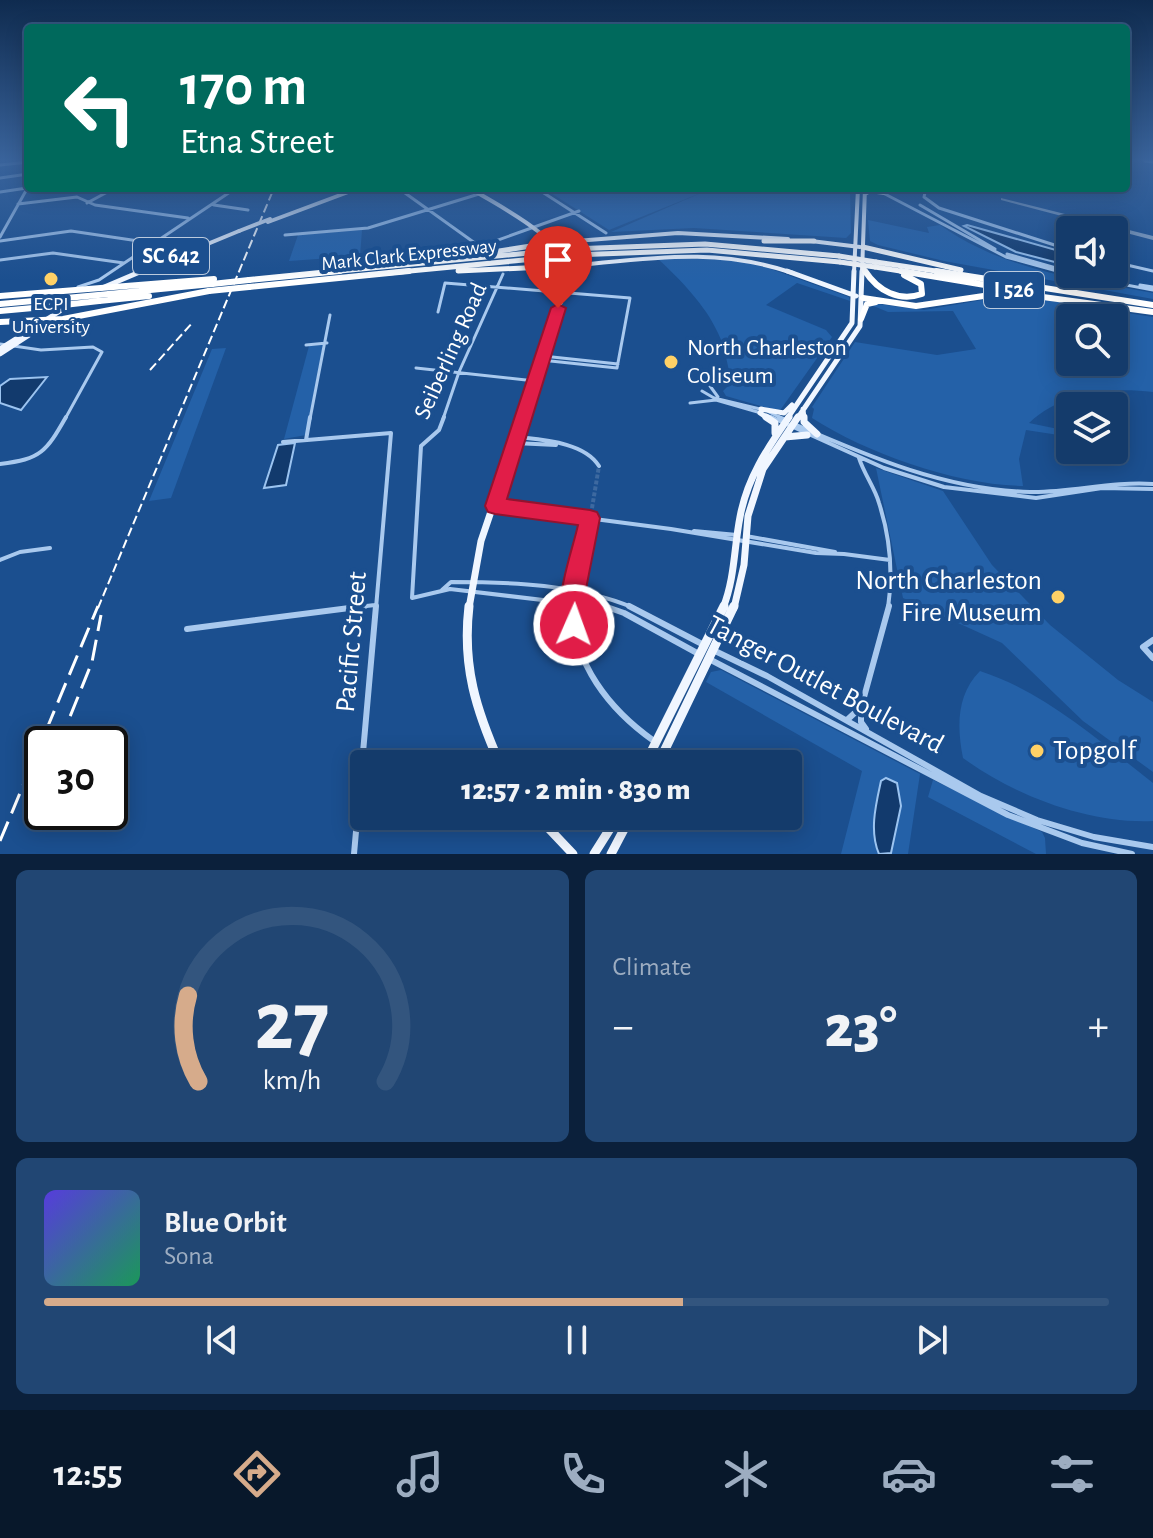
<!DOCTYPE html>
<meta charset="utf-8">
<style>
:root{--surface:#143b6b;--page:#214673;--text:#f1f3f6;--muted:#9dadc1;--line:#33557e;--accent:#d6ab8b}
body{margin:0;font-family:"Alegreya Sans",sans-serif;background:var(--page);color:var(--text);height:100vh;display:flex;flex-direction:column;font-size:30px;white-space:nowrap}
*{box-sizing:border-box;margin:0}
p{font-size:26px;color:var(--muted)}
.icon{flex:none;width:44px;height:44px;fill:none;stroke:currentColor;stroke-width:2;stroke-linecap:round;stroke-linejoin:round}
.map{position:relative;height:854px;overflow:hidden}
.details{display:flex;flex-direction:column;gap:16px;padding:16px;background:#0b203b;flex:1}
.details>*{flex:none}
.top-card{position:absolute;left:24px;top:24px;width:1106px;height:168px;border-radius:8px;box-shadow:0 4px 20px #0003,0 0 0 2px var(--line);background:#00695c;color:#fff;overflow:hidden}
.fabs{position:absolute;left:1056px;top:216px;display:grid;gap:16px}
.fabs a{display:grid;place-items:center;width:72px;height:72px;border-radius:8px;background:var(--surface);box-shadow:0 4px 20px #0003,0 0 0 2px var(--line);font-size:40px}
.speed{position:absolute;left:24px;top:726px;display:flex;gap:16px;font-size:40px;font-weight:700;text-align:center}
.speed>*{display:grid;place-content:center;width:104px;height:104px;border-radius:50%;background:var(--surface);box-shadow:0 4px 20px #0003,0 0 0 2px var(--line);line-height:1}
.speed .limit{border:4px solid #111;border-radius:12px;background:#fff;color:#111}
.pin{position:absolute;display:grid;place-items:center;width:68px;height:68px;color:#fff;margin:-82px -34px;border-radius:50% 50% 50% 0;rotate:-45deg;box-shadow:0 0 8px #0007}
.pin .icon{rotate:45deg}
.me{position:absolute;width:88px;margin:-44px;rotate:2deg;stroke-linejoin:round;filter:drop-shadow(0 0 6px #0008)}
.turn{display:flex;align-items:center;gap:28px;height:168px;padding:0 24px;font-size:36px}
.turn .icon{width:104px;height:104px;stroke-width:2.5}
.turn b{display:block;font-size:56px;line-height:68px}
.big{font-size:60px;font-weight:800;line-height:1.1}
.details .tile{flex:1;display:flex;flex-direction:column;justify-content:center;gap:12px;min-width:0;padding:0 28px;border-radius:12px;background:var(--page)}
.details .dial{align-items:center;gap:0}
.dial svg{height:208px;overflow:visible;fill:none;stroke:var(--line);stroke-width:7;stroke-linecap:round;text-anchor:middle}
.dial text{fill:var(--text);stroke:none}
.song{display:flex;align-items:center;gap:24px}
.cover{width:96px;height:96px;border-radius:12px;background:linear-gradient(135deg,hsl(250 70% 55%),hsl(150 70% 35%))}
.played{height:8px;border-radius:4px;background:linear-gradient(90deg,var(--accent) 60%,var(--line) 60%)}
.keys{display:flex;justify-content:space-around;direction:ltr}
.heat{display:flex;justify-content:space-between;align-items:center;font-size:44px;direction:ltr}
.details .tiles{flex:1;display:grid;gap:16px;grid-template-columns:1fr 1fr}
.tile:last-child{grid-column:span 2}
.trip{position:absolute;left:350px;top:750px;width:452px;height:80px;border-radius:8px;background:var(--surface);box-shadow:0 4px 20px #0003,0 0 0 2px var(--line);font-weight:800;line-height:80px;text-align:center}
.dock{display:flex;height:128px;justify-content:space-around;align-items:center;background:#08182b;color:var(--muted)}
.dock .icon{width:56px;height:56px}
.dock .current{color:var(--accent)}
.dock b{font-size:36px;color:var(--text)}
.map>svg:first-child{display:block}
.green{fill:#2461a8;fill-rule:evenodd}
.water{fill:#123a6d;stroke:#9cc4f0;stroke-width:2}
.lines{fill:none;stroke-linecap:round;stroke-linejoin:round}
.taxiway{fill:#8da7c7;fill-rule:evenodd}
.minor-tunnel{stroke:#3d69a0;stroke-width:4;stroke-dasharray:4 2;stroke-linecap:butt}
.minor-far2{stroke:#a9c9ee;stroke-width:3}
.minor-far1{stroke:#a9c9ee;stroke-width:4}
.minor{stroke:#a9c9ee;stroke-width:6}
.major-far3{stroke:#f0f6ff;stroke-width:4}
.major-far2{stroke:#f0f6ff;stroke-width:5}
.major-far1{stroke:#f0f6ff;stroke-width:7}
.major{stroke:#f0f6ff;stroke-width:9}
.highway-far1{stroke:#fff;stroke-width:5}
.highway{stroke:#fff;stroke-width:6}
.rail-far1{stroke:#fff;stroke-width:2;stroke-dasharray:9 4;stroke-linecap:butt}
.rail{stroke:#fff;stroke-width:3;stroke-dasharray:21 9;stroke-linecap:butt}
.major-bridge{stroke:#f0f6ff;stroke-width:4}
.highway-bridge-far1{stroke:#fff;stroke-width:5}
.highway-bridge{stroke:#fff;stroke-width:6}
.route{fill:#e11d48;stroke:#92132f;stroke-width:2}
.poi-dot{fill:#ffd166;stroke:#1b4f8f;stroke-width:3}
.labels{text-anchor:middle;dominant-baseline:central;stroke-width:8;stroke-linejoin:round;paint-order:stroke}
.far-street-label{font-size:20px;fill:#fff;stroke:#1b4f8f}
.far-poi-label{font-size:20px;fill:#fff;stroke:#1b4f8f}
.shield{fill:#1b4f8f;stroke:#bbcadd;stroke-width:2}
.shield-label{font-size:22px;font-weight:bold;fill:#fff}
.poi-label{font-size:24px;fill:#fff;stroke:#1b4f8f;text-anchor:start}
.street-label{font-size:24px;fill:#fff;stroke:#1b4f8f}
.near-poi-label{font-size:28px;fill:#fff;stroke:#1b4f8f;text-anchor:end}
.near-street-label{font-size:28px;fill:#fff;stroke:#1b4f8f}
</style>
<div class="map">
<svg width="1153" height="854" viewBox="0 0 1153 854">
<rect width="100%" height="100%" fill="#1b4f8f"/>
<path class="green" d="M 543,188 L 850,188 L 851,233 L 846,238 L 694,228 L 611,232 L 708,190 L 609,230 Z
M 868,220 L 929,233 L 927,227 L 940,225 C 1003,270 1078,279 1153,293 L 1153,299 L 944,261 L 878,245 L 870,241 Z
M 362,230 L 360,256 L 289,261 L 298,235 Z
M 661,258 L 735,260 L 768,268 L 849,297 L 850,301 L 797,283 L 766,305 L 826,330 L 832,337 L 781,409 L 774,410 L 726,396 L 723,391 L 732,382 C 727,366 726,349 718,333 C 706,306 680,279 658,259 Z
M 1000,297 L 1039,299 L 1153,317 L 1153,392 C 1108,387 1063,392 1029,423 L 1063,430 L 1065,436 L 1026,430 L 1019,459 L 1023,486 C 956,485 866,453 812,418 L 814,409 L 812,407 L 855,342 L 937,355 L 976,349 L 953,311 L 888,312 L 871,305 L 878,304 L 924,310 ZM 1070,318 L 1114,318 L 1114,362 L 1070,362 Z
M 323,345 L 306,435 L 284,439 L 309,346 Z
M 226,348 L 171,498 L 149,501 L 212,349 Z
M 876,468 L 943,491 L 992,565 L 1050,625 L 1118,680 L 1153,702 L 1153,772 L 1083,721 L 1002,643 L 903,598 Z
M 721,670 L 920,774 L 908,854 L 890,854 L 901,806 L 881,781 L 874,829 L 879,854 L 841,854 L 862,771 L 706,682 L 711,672 Z
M 980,671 C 1045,692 1100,742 1153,783 L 1153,821 C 1089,824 1015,796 963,758 C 957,728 956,695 980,671 Z
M 933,780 L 1042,832 L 1045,838 L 1046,854 L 1036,854 L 928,797 Z"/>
<path class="water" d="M 967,225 L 1070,254 L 1070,266 L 1016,252 L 964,226 Z
M 47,377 L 21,410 L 0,403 L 0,386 L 10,379 Z
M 295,443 L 286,485 L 264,488 L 278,445 Z
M 886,778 L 897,783 L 901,806 L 891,853 L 879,854 C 869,831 876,804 881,781 Z"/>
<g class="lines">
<path class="taxiway" d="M 1001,198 L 1153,236 L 1153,240 L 1001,200 Z"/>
<path class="minor-tunnel" d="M 591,514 L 599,466"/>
<path class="minor-far2" d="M 1145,161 L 1153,162
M 0,165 L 28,162
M 0,178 L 28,174
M 398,188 L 479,246
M 536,188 L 606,233
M 873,188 L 886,191
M 926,188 L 924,197 L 939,208 L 1070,250
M 0,192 L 27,188
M 883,193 L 1006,257 L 1068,274 L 1153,290
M 87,203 L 113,189
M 18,204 L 77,197 L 95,205 L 188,218
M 214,205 L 248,210
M 920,205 L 995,249
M 285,235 L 368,228 L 479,194
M 0,237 L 28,187
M 0,241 L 71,231 L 152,243
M 1007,254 L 1070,272
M 437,257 L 459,254 L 579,211
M 0,260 L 53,253 L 124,263
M 1114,262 L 1153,271
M 1081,274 L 1096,277
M 1140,285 L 1153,287
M 78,287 L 99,280 L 236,188
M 438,312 L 445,283 L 630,298 L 617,368 L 541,360
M 0,344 L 41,350 L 93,347 L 102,352 L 65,419
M 306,345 L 327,343
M 543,356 L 618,364
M 416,368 L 535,381
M 710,386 L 718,397
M 702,391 L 714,398 L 760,409
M 690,403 L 716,400 L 761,413
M 769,412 L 783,419
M 769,416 L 775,419
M 310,419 L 330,315
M 443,419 L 459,372 L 503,274"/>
<path class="minor-far1" d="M 444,417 L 439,430 L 421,446 L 412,598 L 450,589 L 610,608
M 771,417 L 884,468 L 944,487 L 1036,498 L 1102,488 L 1153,489
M 779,417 L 786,420
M 794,424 C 870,457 946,490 1030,492 C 1071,493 1111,481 1153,484
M 517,437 C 543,440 584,442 599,466
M 306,440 L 310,417
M 283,442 L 391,433 L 376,608
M 515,443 L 556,445
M 859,458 C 864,474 875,488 879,503 C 890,537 893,574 888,608
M 0,464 C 41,459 46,452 66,417
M 495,506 L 671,529 L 816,553 L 844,554
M 694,531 L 737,535
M 746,536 L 835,552
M 844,554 L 890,560
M 0,560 L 20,552 L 50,548
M 442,590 L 451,582 C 512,582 577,584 634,608
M 349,608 L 375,605
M 573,608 L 576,574 L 591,514"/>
<path class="minor" d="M 573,606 C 572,663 610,710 654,741
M 604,606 L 624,613 L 697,653
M 629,606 L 702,644
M 187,629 L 365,606
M 1153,640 L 1143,647 L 1153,658
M 713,650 L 767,676 L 981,796 L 1037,820 L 1094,837 L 1153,847
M 709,659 L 1008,815 L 1082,843 L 1132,854
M 847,720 L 860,708
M 866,729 L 861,722 L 861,708 L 889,606
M 354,854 L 376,606"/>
<path class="major-far3" d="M 470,188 C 499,207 562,235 567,273
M 865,194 L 870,191 L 884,193
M 268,222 L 359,188
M 811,241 L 860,247
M 550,243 L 678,233 L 788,239
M 566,266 C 648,259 713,246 793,273
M 137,273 L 239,231
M 854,273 L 858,188
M 862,273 L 865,188"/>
<path class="major-far2" d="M 787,271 L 856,296
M 102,288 L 142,271
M 0,349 L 71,304
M 0,354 L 40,328
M 761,409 L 784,413 L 792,405
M 803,409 L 804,419
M 760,413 L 769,419
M 522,419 L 549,329 L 567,286 L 567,271
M 787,419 L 852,323 L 854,271
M 797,419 L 860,326 L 862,271"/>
<path class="major-far1" d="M 766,417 L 775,423 L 775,433
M 804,417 L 804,422 L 817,434
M 785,437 L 807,435
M 469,608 L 481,541 L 523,417
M 723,608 C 735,578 734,547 740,517 C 747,478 767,449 789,417
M 734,608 L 744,565 L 748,516 L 763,469 L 798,417"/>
<path class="major" d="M 469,606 C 462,666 476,710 500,764
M 645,764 L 724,606
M 658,764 L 734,606
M 537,816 L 573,854
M 594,854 L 618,816
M 611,854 L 631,816"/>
<path class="highway-far1" d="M 764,241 L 814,241
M 863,247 L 961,270
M 570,249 L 705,244 L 839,256
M 480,254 L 550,243
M 573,255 L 707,250 L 840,262
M 876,262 L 949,273
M 875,267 L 913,273
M 863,268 L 866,273
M 458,271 L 566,266
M 319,273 L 540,252
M 389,273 L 545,258"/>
<path class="highway" d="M 865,271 C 878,291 899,302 922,294 L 921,284 L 904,275
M 901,271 L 1015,290
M 936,271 L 1153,305
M 249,280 L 340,271
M 249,287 L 409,271
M 109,294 L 212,284
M 0,296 L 214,279
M 863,298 L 916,306 L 997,294 L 1021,294 L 1153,312
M 99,301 L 149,296
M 0,304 L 66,298
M 0,311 L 55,306
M 861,319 L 867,304 L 876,302
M 0,322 L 63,319 L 209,291
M 28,330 L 33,322 L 29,321
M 36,330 L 56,322"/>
<path class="rail-far1" d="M 150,370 L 193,322
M 98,608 L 274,188"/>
<path class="rail" d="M 59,744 L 92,662 L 101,615
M 0,841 L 98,606"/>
<path class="major-bridge" d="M 239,231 L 270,219"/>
<path class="highway-bridge-far1" d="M 540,252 L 570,249
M 839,256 L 876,262
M 545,258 L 573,255
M 840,262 L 875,267"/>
<path class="highway-bridge" d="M 212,284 L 249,280
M 209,291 L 249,287
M 66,298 L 109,294
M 55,306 L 99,301"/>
</g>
<linearGradient id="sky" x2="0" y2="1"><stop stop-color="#0f2b4f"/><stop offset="0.57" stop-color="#39639b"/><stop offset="1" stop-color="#39639b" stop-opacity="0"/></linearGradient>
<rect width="1153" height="280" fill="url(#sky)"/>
<path class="route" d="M 558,304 L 566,308 L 507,499 L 590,510 L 597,512 L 600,518 L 585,594 L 586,625 L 582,632 L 574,636 L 565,632 C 552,602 571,556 578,525 L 495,514 L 488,512 L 485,506 L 551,308 Z"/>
<g class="poi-dot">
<circle cx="51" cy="279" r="8"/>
<circle cx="671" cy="362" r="8"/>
<circle cx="1058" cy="597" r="8"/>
<circle cx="1037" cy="751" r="8"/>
</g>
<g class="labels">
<g class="far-street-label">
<text transform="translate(409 255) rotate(-6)">Mark Clark Expressway</text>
</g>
<g class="far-poi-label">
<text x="51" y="304">ECPI<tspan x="51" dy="23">University</tspan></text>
</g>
<g class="shield">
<rect x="133" y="238" width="76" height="36" rx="6"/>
<rect x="984" y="272" width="60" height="36" rx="6"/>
</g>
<g class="shield-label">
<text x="171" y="256">SC 642</text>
<text x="1014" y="290">I 526</text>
</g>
<g class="poi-label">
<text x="687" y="348">North Charleston<tspan x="687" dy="28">Coliseum</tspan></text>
</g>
<g class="street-label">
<text transform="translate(451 351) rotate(-66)">Seiberling Road</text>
</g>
<g class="near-poi-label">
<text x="1042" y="581">North Charleston<tspan x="1042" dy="32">Fire Museum</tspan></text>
<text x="1053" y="751" text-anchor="start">Topgolf</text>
</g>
<g class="near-street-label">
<text transform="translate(352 642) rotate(-85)">Pacific Street</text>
<text transform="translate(825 685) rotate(28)">Tanger Outlet Boulevard</text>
</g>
</g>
</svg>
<div class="fabs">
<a><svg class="icon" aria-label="sound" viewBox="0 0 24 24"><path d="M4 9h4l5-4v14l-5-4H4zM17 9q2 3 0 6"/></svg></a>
<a><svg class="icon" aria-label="search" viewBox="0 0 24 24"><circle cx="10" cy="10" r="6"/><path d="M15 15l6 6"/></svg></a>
<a><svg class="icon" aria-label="layers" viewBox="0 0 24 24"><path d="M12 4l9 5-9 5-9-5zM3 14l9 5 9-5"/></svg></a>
</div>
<div class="speed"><div class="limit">30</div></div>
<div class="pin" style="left:558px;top:308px;background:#d93025"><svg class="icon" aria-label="arrive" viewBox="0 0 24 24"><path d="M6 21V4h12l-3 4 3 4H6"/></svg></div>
<svg class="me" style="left:574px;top:625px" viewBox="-20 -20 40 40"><circle r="17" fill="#e11d48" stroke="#fff" stroke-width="3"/><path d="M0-11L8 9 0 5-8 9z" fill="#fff"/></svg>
<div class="trip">12:57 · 2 min · 830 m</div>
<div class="top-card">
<div class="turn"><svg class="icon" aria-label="left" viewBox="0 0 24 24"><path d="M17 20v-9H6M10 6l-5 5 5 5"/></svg><div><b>170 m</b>Etna Street</div></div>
</div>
</div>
<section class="details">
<div class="tiles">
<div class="tile dial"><svg viewBox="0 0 100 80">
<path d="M14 69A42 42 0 1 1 86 69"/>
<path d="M14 69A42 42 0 0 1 10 36" stroke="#d6ab8b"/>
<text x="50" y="56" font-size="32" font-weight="700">27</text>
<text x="50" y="72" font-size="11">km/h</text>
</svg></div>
<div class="tile"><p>Climate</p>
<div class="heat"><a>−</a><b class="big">23°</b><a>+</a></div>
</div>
<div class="tile">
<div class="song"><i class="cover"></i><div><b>Blue Orbit</b><p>Sona</p></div></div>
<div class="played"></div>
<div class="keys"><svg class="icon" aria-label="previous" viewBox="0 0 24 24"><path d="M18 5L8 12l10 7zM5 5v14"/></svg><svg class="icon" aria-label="pause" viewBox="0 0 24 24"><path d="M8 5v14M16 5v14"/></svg><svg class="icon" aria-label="next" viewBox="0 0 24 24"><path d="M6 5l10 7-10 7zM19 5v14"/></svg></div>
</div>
</div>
</section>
<nav class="dock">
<b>12:55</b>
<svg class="icon current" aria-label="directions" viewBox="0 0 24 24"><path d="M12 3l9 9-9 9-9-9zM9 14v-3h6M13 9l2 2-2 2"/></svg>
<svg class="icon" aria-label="music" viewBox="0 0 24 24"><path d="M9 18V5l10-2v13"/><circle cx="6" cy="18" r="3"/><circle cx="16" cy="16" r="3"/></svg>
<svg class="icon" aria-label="phone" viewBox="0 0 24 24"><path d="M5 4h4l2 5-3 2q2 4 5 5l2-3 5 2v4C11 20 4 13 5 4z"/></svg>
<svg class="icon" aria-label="climate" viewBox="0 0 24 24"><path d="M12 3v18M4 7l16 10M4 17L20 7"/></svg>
<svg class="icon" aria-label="car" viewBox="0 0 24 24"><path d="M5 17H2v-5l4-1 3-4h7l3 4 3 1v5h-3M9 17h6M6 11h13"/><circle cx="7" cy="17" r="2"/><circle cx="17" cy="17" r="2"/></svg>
<svg class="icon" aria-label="filters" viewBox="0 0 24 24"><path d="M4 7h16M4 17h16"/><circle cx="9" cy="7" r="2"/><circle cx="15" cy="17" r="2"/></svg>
</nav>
